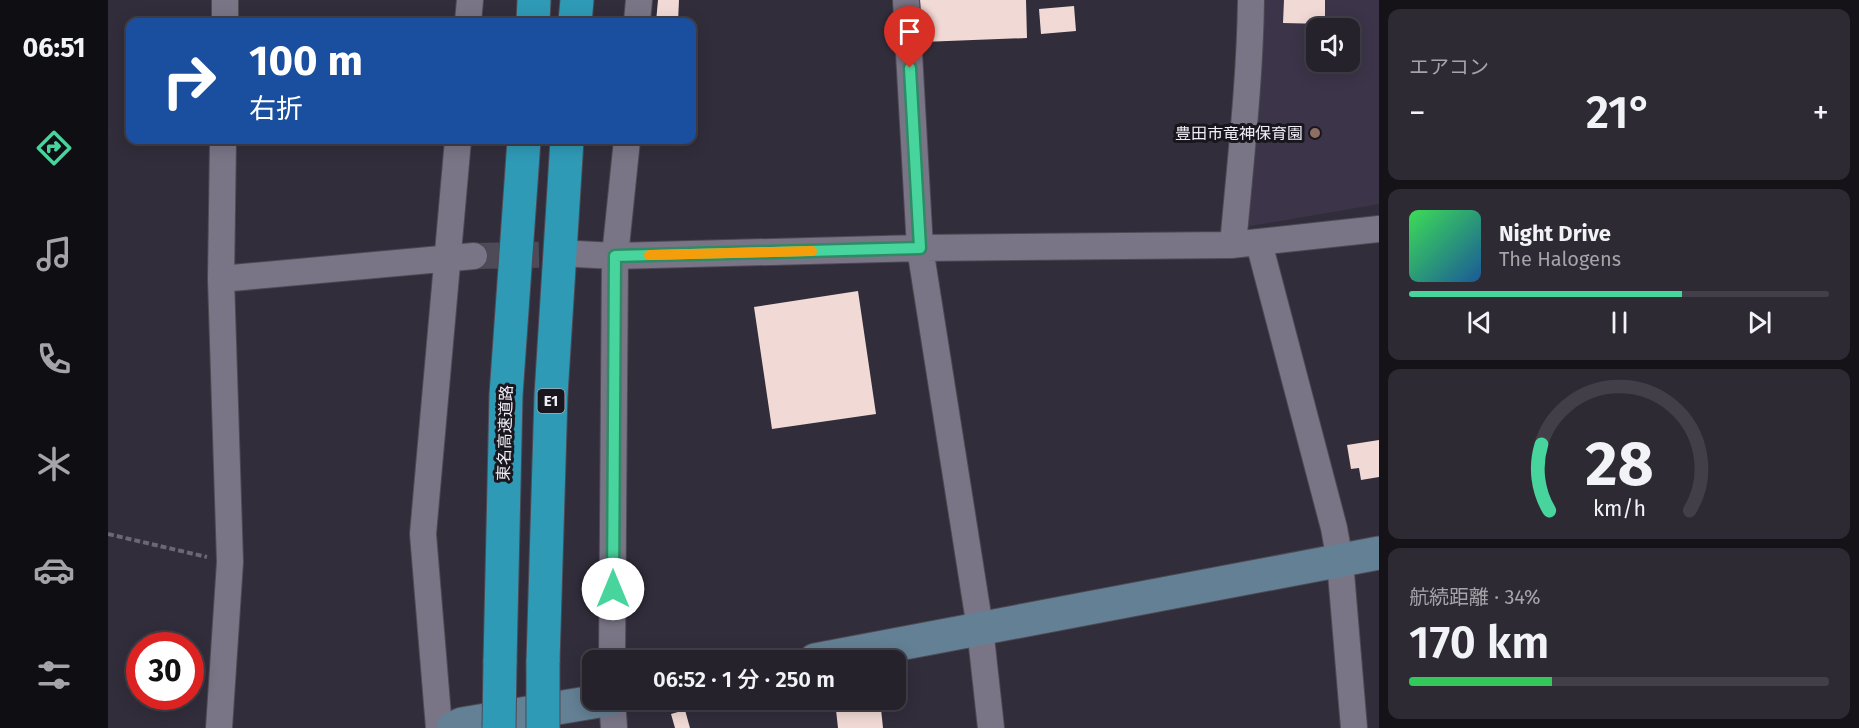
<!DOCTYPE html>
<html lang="ja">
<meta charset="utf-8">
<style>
:root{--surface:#26222c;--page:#2e2a34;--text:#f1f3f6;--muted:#a4a4a9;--line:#423f48;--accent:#48d49d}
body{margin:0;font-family:"Fira Sans","Noto Sans JP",sans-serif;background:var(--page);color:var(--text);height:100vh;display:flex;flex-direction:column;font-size:22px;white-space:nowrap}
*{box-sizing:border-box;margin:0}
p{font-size:20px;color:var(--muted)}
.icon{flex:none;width:33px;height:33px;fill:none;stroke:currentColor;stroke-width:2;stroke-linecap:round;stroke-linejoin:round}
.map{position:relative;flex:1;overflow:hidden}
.drawer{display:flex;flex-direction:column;gap:9px;padding:9px;background:#151318;width:480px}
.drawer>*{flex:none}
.top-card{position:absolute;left:18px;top:18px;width:570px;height:126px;border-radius:12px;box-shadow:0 3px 15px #0003,0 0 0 2px var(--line);background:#1a4fa0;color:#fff;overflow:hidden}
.tools{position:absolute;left:1198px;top:18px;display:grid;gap:12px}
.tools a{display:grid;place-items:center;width:54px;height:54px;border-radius:12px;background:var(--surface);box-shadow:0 3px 15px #0003,0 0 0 2px var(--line);font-size:30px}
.speed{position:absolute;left:18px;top:632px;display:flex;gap:12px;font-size:30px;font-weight:700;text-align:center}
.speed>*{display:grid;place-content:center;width:78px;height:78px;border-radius:50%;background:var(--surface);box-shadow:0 3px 15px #0003,0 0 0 2px var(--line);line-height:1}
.speed .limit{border:9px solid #d22;background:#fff;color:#111}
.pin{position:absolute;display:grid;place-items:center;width:51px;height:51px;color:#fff;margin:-62px -26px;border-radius:50% 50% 50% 0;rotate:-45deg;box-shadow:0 0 6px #0007}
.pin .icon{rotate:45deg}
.me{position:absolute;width:66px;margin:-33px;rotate:0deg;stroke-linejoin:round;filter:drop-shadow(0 0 4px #0008)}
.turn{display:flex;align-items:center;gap:21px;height:126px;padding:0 24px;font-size:27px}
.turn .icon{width:78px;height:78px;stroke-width:2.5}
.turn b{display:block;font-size:42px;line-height:51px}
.big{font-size:45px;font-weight:600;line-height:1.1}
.drawer .tile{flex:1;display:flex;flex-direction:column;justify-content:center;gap:9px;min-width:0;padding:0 21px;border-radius:12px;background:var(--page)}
.drawer .dial{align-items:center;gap:0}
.dial svg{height:156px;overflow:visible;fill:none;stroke:var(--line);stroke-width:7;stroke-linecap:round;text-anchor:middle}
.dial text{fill:var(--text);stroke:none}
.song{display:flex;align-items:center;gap:18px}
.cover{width:72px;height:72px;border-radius:9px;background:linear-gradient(135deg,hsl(130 70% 55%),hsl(210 70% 35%))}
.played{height:6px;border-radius:3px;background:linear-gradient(90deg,var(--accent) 65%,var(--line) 65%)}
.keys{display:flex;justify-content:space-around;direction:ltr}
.heat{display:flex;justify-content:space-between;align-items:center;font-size:33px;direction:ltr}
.charge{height:9px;border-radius:4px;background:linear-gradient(90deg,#34c759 34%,var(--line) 0)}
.trip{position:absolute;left:474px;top:650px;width:324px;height:60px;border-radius:12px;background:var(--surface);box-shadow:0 3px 15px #0003,0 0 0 2px var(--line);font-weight:600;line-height:60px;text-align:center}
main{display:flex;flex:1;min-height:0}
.tab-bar{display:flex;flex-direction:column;width:108px;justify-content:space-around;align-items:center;background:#0f0e12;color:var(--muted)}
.tab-bar .icon{width:42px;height:42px}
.tab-bar .selected{color:var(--accent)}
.tab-bar b{font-size:27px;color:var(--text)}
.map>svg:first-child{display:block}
.built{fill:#3c3549;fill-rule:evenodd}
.building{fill:#f1dad5}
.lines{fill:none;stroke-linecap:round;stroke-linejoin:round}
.street-tunnel{stroke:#4e4a57;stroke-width:26;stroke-dasharray:26 13;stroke-linecap:butt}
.street-casing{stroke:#4d4955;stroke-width:28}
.secondary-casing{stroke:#4d4955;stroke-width:35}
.highway-casing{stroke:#4d4955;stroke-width:35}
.path{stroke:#6b6774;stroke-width:4;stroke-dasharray:6 3;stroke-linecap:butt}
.street{stroke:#7a7586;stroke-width:26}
.secondary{stroke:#648094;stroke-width:33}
.highway{stroke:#2f9ab6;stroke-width:33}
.highway-bridge-casing{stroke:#4d4955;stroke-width:35;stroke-linecap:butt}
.highway-bridge{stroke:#2f9ab6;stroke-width:33}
.route-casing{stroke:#2f8a66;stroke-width:15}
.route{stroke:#48d49d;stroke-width:10}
.slow{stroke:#f59e0b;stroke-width:10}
.education-dot{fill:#8d6e63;stroke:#19161d;stroke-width:2}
.labels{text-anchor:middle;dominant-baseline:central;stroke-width:6;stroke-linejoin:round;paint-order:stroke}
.shield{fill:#19161d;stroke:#b0acb6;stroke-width:1.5}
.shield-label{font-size:15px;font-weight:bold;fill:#f0edf7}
.poi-label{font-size:16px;fill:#f0edf7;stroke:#19161d;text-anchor:end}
.street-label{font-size:16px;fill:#f0edf7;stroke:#19161d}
</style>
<main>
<nav class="tab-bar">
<b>06:51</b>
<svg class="icon selected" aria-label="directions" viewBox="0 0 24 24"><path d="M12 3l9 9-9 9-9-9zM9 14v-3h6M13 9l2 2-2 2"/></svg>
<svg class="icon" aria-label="music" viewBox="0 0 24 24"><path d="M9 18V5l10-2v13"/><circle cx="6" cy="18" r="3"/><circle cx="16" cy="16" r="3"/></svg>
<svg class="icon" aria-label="phone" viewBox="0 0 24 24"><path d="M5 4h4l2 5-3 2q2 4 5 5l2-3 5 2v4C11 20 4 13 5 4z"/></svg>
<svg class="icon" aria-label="climate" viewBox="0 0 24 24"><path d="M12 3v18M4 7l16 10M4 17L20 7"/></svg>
<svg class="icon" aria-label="car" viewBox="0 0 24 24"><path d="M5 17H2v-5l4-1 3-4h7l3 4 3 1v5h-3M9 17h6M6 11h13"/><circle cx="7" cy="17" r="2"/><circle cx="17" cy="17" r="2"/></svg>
<svg class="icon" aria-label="filters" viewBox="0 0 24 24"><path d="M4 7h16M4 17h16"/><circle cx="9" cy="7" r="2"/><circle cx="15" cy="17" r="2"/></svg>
</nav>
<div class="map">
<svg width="1271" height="728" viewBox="0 0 1271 728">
<rect width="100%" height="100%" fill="#322d3b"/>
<path class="built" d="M 1154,0 L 1271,0 L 1271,204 L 1137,227 ZM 1209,28 L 1242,28 L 1242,62 L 1209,62 Z"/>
<path class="building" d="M 550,0 L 571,0 L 570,22 L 548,22 Z
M 812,0 L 918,0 L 919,38 L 814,42 Z
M 1176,0 L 1217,0 L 1217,24 L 1175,23 Z
M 966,6 L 968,31 L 933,34 L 931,9 Z
M 750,291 L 768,414 L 664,429 L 646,307 Z
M 1271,440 L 1271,477 L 1253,480 L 1251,468 L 1243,469 L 1239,445 Z
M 746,699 L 772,699 L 775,728 L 730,728 L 727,701 Z
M 577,710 L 582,728 L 567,728 L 563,714 Z"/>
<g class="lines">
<path class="street-tunnel" d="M 366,256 L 469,254"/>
<defs>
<path id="street" d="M 798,0 L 812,248 L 872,628 L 883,728
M 117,22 L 117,0
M 360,22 L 362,0
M 529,22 L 531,0
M 1151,243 L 1226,528 L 1232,561 L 1246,728
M 1123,245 L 1126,234 C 1133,156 1142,78 1143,0
M 469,254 L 507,256 L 812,248 L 1123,245 L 1271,229
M 113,279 L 366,256
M 504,660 L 507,256 L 519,140
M 504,699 L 506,728
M 111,728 L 122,562 L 113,279 L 115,140
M 331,728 L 315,534 L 350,140"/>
<path id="secondary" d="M 707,660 L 1271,553
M 345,728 L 354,724 L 503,699"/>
<path id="highway" d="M 425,22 L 426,0
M 467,22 L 469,0
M 392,662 L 398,395 L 416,140
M 435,662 L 443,395 L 459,140"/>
</defs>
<use href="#street" class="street-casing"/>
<use href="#secondary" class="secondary-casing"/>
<use href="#highway" class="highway-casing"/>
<path class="path" d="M 0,534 L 99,557"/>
<use href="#street" class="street"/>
<use href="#secondary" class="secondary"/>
<use href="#highway" class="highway"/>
<defs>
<path id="highway-bridge" d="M 391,728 L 392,662
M 435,728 L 435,662"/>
</defs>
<use href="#highway-bridge" class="highway-bridge-casing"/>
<use href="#highway-bridge" class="highway-bridge"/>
</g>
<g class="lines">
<defs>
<path id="route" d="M 505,589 L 507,256 L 812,248 L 802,68"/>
</defs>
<use href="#route" class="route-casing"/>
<use href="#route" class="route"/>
<path class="slow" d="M 541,255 L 704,251"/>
</g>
<circle class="education-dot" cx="1207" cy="133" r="6"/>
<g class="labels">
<rect class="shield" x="429.5" y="389" width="27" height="24" rx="4.5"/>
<g class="shield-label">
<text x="443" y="401">E1</text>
</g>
<g class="poi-label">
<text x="1195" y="133">豊田市竜神保育園</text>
</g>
<g class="street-label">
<text transform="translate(397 433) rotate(-88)">東名高速道路</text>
</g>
</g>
</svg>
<div class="tools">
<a><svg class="icon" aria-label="sound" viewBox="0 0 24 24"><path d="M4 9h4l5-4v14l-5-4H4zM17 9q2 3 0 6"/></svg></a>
</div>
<div class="speed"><div class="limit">30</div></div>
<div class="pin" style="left:802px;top:68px;background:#d93025"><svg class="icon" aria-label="arrive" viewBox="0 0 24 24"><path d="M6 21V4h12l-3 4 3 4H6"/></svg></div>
<svg class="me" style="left:505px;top:589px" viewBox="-20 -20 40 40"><circle r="19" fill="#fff"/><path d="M0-13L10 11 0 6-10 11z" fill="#48d49d"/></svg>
<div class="trip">06:52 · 1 分 · 250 m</div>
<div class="top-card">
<div class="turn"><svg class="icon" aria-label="right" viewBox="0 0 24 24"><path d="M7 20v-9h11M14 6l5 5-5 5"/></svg><div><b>100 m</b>右折</div></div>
</div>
</div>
<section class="drawer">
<div class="tile"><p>エアコン</p>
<div class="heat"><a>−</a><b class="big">21°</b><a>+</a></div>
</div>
<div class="tile">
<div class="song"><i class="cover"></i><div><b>Night Drive</b><p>The Halogens</p></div></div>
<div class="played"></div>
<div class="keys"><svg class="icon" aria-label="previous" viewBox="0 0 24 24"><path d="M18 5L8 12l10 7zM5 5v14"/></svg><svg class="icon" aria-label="pause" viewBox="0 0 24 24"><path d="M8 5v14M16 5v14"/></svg><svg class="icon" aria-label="next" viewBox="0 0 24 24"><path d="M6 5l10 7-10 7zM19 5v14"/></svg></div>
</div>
<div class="tile dial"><svg viewBox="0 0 100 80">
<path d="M14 69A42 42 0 1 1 86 69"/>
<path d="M14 69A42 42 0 0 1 10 35" stroke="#48d49d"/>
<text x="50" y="56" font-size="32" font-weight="700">28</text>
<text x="50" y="72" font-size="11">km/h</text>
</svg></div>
<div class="tile"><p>航続距離 · 34%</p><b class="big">170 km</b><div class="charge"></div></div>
</section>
</main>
